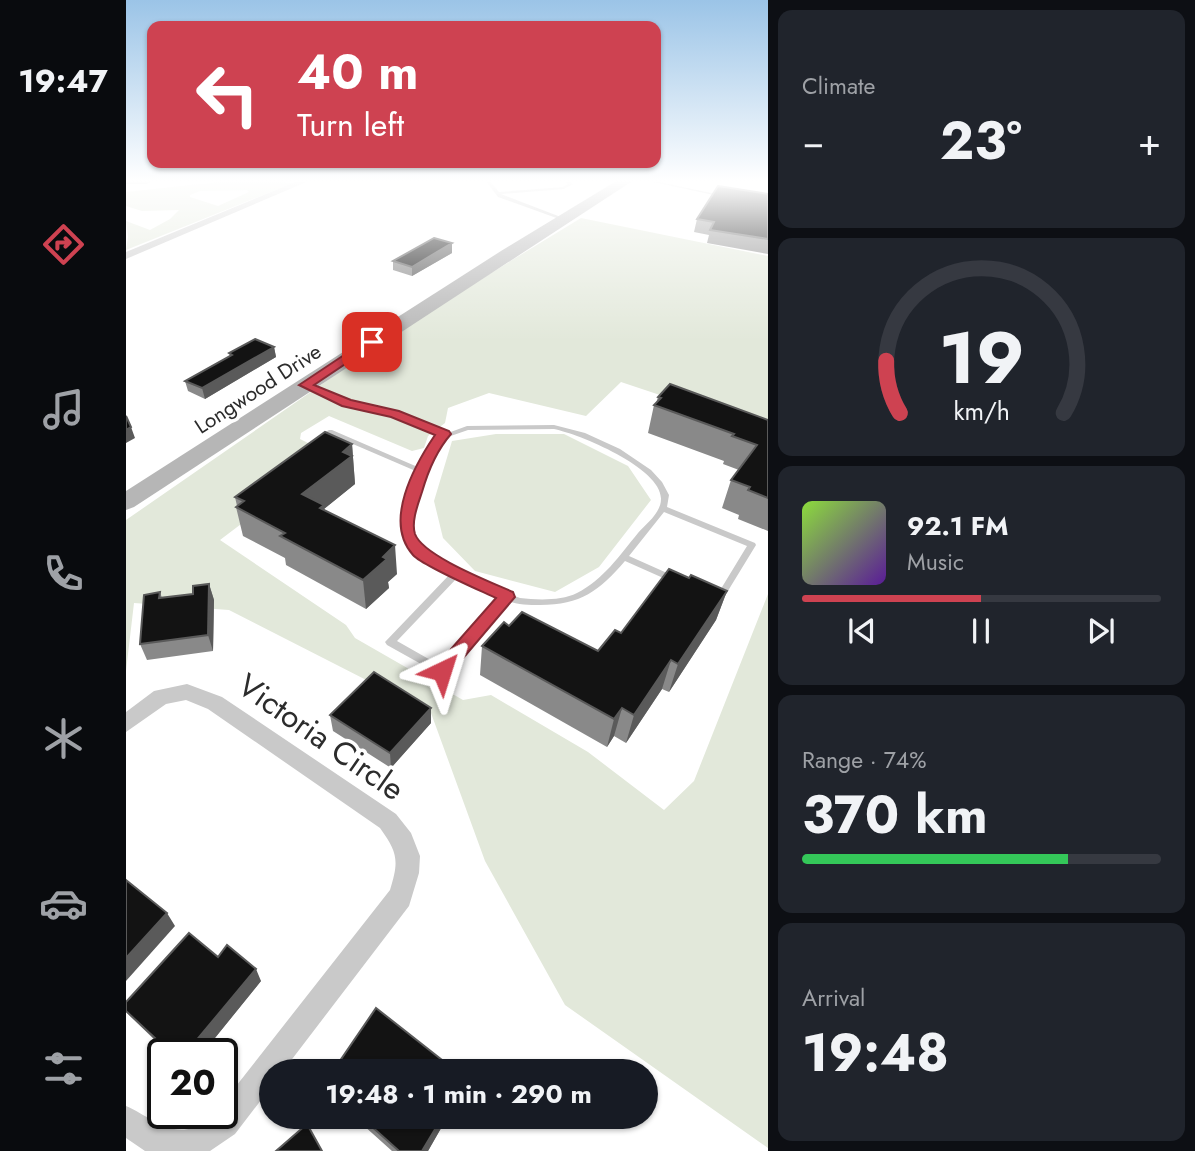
<!DOCTYPE html>
<meta charset="utf-8">
<style>
:root{--surface:#171b24;--page:#20242c;--text:#f1f3f6;--muted:#9ea1a6;--line:#363941;--accent:#ce4251}
body{margin:0;font-family:Jost,sans-serif;background:var(--page);color:var(--text);height:100vh;display:flex;flex-direction:column;font-size:26px;white-space:nowrap}
*{box-sizing:border-box;margin:0}
p{font-size:23px;color:var(--muted)}
.icon{flex:none;width:38px;height:38px;fill:none;stroke:currentColor;stroke-width:2;stroke-linecap:round;stroke-linejoin:round}
.map{position:relative;flex:1;overflow:hidden}
.side{display:flex;flex-direction:column;gap:10px;padding:10px;background:#0d0f14;width:427px}
.side>*{flex:none}
.top-card{position:absolute;left:21px;top:21px;width:514px;height:147px;border-radius:14px;box-shadow:0 2px 5px #0004;background:#ce4251;color:#fff;overflow:hidden}
.speed{position:absolute;left:21px;top:1038px;display:flex;gap:14px;font-size:35px;font-weight:700;text-align:center}
.speed>*{display:grid;place-content:center;width:91px;height:91px;border-radius:50%;background:var(--surface);box-shadow:0 2px 5px #0004;line-height:1}
.speed .limit{border:4px solid #111;border-radius:10px;background:#fff;color:#111}
.pin{position:absolute;display:grid;place-items:center;width:60px;height:60px;color:#fff;margin:-30px;border-radius:14px;box-shadow:0 4px 10px #0006}
.me{position:absolute;width:77px;margin:-38px;rotate:41deg;stroke-linejoin:round;filter:drop-shadow(0 0 5px #0008)}
.turn{display:flex;align-items:center;gap:24px;height:147px;padding:0 35px;font-size:32px}
.turn .icon{width:91px;height:91px;stroke-width:2.5}
.turn b{display:block;font-size:49px;line-height:60px}
.big{font-size:52px;font-weight:700;line-height:1.1}
.side .tile{flex:1;display:flex;flex-direction:column;justify-content:center;gap:10px;min-width:0;padding:0 24px;border-radius:14px;background:var(--page)}
.side .dial{align-items:center;gap:0}
.dial svg{height:182px;overflow:visible;fill:none;stroke:var(--line);stroke-width:7;stroke-linecap:round;text-anchor:middle}
.dial text{fill:var(--text);stroke:none}
.song{display:flex;align-items:center;gap:21px}
.cover{width:84px;height:84px;border-radius:10px;background:linear-gradient(135deg,hsl(90 70% 55%),hsl(270 70% 35%))}
.played{height:7px;border-radius:4px;background:linear-gradient(90deg,var(--accent) 50%,var(--line) 50%)}
.keys{display:flex;justify-content:space-around;direction:ltr}
.heat{display:flex;justify-content:space-between;align-items:center;font-size:38px;direction:ltr}
.charge{height:10px;border-radius:5px;background:linear-gradient(90deg,#34c759 74%,var(--line) 0)}
.trip{position:absolute;left:133px;top:1059px;width:399px;height:70px;border-radius:35px;background:var(--surface);box-shadow:0 2px 5px #0004;font-weight:700;line-height:70px;text-align:center}
main{display:flex;flex:1;min-height:0}
.tab-bar{display:flex;flex-direction:column;width:126px;justify-content:space-around;align-items:center;background:#090b0e;color:var(--muted)}
.tab-bar .icon{width:49px;height:49px}
.tab-bar .current{color:var(--accent)}
.tab-bar b{font-size:32px;color:var(--text)}
.map>svg:first-child{display:block}
.green{fill:#e2e8da;fill-rule:evenodd}
.lines{fill:none;stroke-linecap:round;stroke-linejoin:round}
.lane{fill:#c9c9c9;fill-rule:evenodd}
.street{fill:#c9c9c9;fill-rule:evenodd}
.secondary{fill:#b6b6b6;fill-rule:evenodd}
.primary{fill:#a4a4a4;fill-rule:evenodd}
.wall{fill:#898989}
.shaded-wall{fill:#5a5a5a}
.building{fill:#131313;stroke:#5a5a5a;stroke-width:2}
.route{fill:#ce4251;stroke:#862b35;stroke-width:2}
.labels{text-anchor:middle;dominant-baseline:central;stroke-width:7;stroke-linejoin:round;paint-order:stroke}
.far-street-label{font-size:21px;fill:#2c2c2c;stroke:#fff}
.near-street-label{font-size:32px;fill:#2c2c2c;stroke:#fff}
</style>
<main>
<nav class="tab-bar">
<b>19:47</b>
<svg class="icon current" aria-label="directions" viewBox="0 0 24 24"><path d="M12 3l9 9-9 9-9-9zM9 14v-3h6M13 9l2 2-2 2"/></svg>
<svg class="icon" aria-label="music" viewBox="0 0 24 24"><path d="M9 18V5l10-2v13"/><circle cx="6" cy="18" r="3"/><circle cx="16" cy="16" r="3"/></svg>
<svg class="icon" aria-label="phone" viewBox="0 0 24 24"><path d="M5 4h4l2 5-3 2q2 4 5 5l2-3 5 2v4C11 20 4 13 5 4z"/></svg>
<svg class="icon" aria-label="climate" viewBox="0 0 24 24"><path d="M12 3v18M4 7l16 10M4 17L20 7"/></svg>
<svg class="icon" aria-label="car" viewBox="0 0 24 24"><path d="M5 17H2v-5l4-1 3-4h7l3 4 3 1v5h-3M9 17h6M6 11h13"/><circle cx="7" cy="17" r="2"/><circle cx="17" cy="17" r="2"/></svg>
<svg class="icon" aria-label="filters" viewBox="0 0 24 24"><path d="M4 7h16M4 17h16"/><circle cx="9" cy="7" r="2"/><circle cx="15" cy="17" r="2"/></svg>
</nav>
<div class="map">
<svg width="642" height="1151" viewBox="0 0 642 1151">
<rect width="100%" height="100%" fill="#fff"/>
<path class="green" d="M 111,180 L 167,183 L 0,250 L 2,237 L 0,221 L 24,230 L 44,219 L 53,210 L 16,211 L 0,206 L 0,192 ZM 121,190 L 123,192 L 92,206 L 64,197 L 64,195 L 74,191 Z
M 455,218 L 642,256 L 642,431 L 495,382 L 460,416 L 363,393 L 322,408 L 319,423 L 302,436 L 298,448 L 286,451 L 203,416 L 175,433 L 174,439 L 206,455 L 94,540 L 220,625 L 229,638 L 337,700 L 365,695 L 462,752 L 538,810 L 568,781 L 642,594 L 642,1148 L 439,1005 L 359,861 L 305,713 L 103,610 L 8,603 L 0,671 L 0,520 L 293,317 Z
M 370,434 L 438,434 L 502,466 L 525,500 L 473,567 L 429,592 L 349,571 L 317,538 L 308,501 L 326,441 Z"/>
<g class="lines">
<path class="lane" d="M 359,180 L 363,180 L 373,192 L 437,187 L 442,184 L 438,180 L 442,180 L 447,184 L 438,189 L 375,194 L 440,219 L 436,220 L 372,197 Z
M 518,180 L 524,180 L 599,196 L 597,197 Z
M 179,383 L 223,401 L 270,413 L 322,433 L 341,426 L 428,425 L 459,433 L 494,449 L 525,470 L 536,482 L 543,495 L 541,507 L 629,543 L 630,545 L 597,599 L 591,599 L 590,597 L 621,546 L 538,512 L 503,556 L 550,577 L 551,579 L 550,581 L 544,581 L 499,561 C 473,591 455,605 414,605 C 403,605 392,605 382,601 L 319,674 L 316,675 L 313,674 L 261,645 L 259,642 L 325,573 C 314,567 301,562 291,554 C 266,532 281,498 292,472 L 199,432 L 203,430 L 206,430 L 294,468 L 309,438 L 315,435 L 266,416 L 219,404 L 177,386 L 177,384 ZM 428,429 C 453,434 536,468 535,499 C 535,513 520,524 512,533 C 494,555 477,580 451,593 C 435,601 411,600 394,598 C 390,597 387,595 384,594 C 381,593 378,593 374,591 C 356,583 340,573 323,564 C 311,558 295,552 289,539 C 275,514 303,462 316,439 L 342,430 ZM 332,577 L 374,598 L 315,666 L 271,641 Z"/>
<path class="street" d="M 174,180 L 185,180 L 0,259 L 0,252 Z
M 61,684 L 96,697 L 270,814 L 285,833 L 294,856 L 293,873 L 283,906 L 157,1071 L 145,1071 L 145,1087 L 109,1134 L 84,1151 L 19,1151 L 0,1138 L 0,1106 C 22,1115 41,1136 67,1128 C 78,1124 84,1113 96,1113 L 96,1104 L 264,890 C 273,861 272,853 254,828 L 82,709 L 60,700 L 40,704 L 0,732 L 0,712 L 28,691 Z"/>
<path class="secondary" d="M 492,180 L 508,180 L 8,507 L 0,510 L 0,491 L 375,251 Z"/>
<path class="primary" d="M 0,180 L 28,180 L 21,184 L 0,184 Z"/>
</g>
<path class="wall" d="M 642,194 L 642,254 L 581,243 L 583,235 L 568,232 L 571,219 Z
M 326,253 L 286,276 L 267,270 L 267,261 Z
M 148,347 L 150,357 L 79,399 L 62,391 L 59,381 L 104,356 L 103,353 Z
M 532,397 L 642,420 L 642,531 L 612,519 L 613,515 L 596,508 L 605,480 L 613,470 L 597,464 L 598,461 L 522,433 L 528,405 L 530,403 Z
M 226,444 L 229,484 L 198,509 L 199,510 L 271,574 L 262,582 L 263,588 L 240,609 L 160,565 L 159,558 L 117,536 L 110,507 L 111,506 L 109,497 Z
M 563,578 L 601,591 L 590,620 L 543,692 L 536,689 L 500,743 L 488,736 L 481,747 L 354,675 L 356,646 L 383,626 L 472,651 Z
M 83,584 L 88,600 L 87,651 L 21,660 L 14,644 L 34,592 L 36,598 L 67,594 Z
M 204,715 L 305,723 L 265,768 L 207,731 Z
M 92,957 L 135,981 L 76,1054 L 43,1054 L 0,1012 L 0,1002 Z
M 227,1116 L 322,1116 L 302,1151 L 266,1151 Z"/>
<path class="shaded-wall" d="M 326,243 L 326,253 L 286,276 L 286,267 Z
M 148,347 L 150,357 L 79,399 L 76,388 Z
M 5,427 L 9,438 L 0,443 L 0,430 Z
M 226,444 L 229,484 L 198,509 L 202,533 L 176,494 L 217,452 Z
M 269,545 L 271,574 L 262,582 L 263,588 L 240,609 L 237,580 L 257,557 Z
M 83,584 L 88,600 L 87,651 L 82,635 Z
M 601,591 L 590,620 L 543,692 L 552,664 Z
M 545,660 L 536,689 L 500,743 L 508,715 Z
M 305,708 L 305,723 L 265,768 L 264,753 Z
M 496,708 L 488,736 L 481,747 L 488,719 Z
M 41,913 L 49,926 L 0,981 L 0,958 Z
M 130,969 L 135,981 L 76,1054 L 59,1054 Z
M 317,1116 L 322,1116 L 302,1151 L 296,1151 Z"/>
<path class="building" d="M 592,186 L 642,194 L 642,239 L 584,230 L 588,222 L 571,219 Z
M 308,238 L 326,243 L 286,267 L 267,261 Z
M 129,339 L 148,347 L 76,388 L 59,381 L 106,355 L 103,353 Z
M 544,384 L 642,420 L 642,498 L 622,490 L 624,487 L 605,480 L 631,445 L 606,436 L 608,434 L 528,405 L 535,398 L 532,397 Z
M 0,416 L 5,427 L 0,430 Z
M 199,432 L 226,444 L 217,452 L 226,456 L 176,494 L 198,505 L 194,508 L 269,545 L 257,557 L 261,559 L 237,580 L 154,536 L 159,533 L 110,507 L 118,501 L 109,497 Z
M 543,569 L 563,578 L 565,575 L 601,591 L 552,664 L 545,660 L 508,715 L 496,708 L 488,719 L 356,646 L 378,622 L 383,626 L 396,612 L 472,651 L 489,630 L 495,633 Z
M 83,584 L 82,635 L 14,644 L 18,595 L 34,592 L 33,598 L 67,594 L 67,586 Z
M 248,672 L 305,708 L 264,753 L 204,715 Z
M 0,880 L 41,913 L 0,958 Z
M 63,933 L 92,957 L 101,945 L 130,969 L 59,1054 L 46,1054 L 0,1011 L 0,1002 Z
M 250,1008 L 330,1071 L 207,1071 Z
M 234,1116 L 317,1116 L 296,1151 L 273,1151 Z
M 181,1124 L 196,1151 L 150,1151 Z"/>
<linearGradient id="sky" x2="0" y2="1"><stop stop-color="#9bc4e7"/><stop offset="0.53" stop-color="#fff"/><stop offset="1" stop-color="#fff" stop-opacity="0"/></linearGradient>
<rect width="642" height="341" fill="url(#sky)"/>
<path class="route" d="M 242,339 L 252,342 L 188,385 L 225,400 L 273,411 L 323,431 L 325,434 C 311,450 302,471 296,492 C 292,504 285,522 289,534 C 297,556 365,582 387,592 L 389,597 L 322,676 L 310,676 L 307,671 L 310,666 L 370,598 C 353,590 297,566 287,555 C 257,522 288,466 309,435 L 265,417 L 216,406 L 173,385 Z"/>
<g class="labels">
<g class="far-street-label">
<text transform="translate(132 389) rotate(-33)">Longwood Drive</text>
</g>
<g class="near-street-label">
<text transform="translate(195 737) rotate(35)">Victoria Circle</text>
</g>
</g>
</svg>
<div class="speed"><div class="limit">20</div></div>
<div class="pin" style="left:246px;top:342px;background:#d93025"><svg class="icon" aria-label="arrive" viewBox="0 0 24 24"><path d="M6 21V4h12l-3 4 3 4H6"/></svg></div>
<svg class="me" style="left:316px;top:671px" viewBox="-20 -20 40 40"><path d="M0-17L14 15 0 8-14 15z" fill="#ce4251" stroke="#fff" stroke-width="4"/></svg>
<div class="trip">19:48 · 1 min · 290 m</div>
<div class="top-card">
<div class="turn"><svg class="icon" aria-label="left" viewBox="0 0 24 24"><path d="M17 20v-9H6M10 6l-5 5 5 5"/></svg><div><b>40 m</b>Turn left</div></div>
</div>
</div>
<section class="side">
<div class="tile"><p>Climate</p>
<div class="heat"><a>−</a><b class="big">23°</b><a>+</a></div>
</div>
<div class="tile dial"><svg viewBox="0 0 100 80">
<path d="M14 69A42 42 0 1 1 86 69"/>
<path d="M14 69A42 42 0 0 1 8 46" stroke="#ce4251"/>
<text x="50" y="56" font-size="32" font-weight="700">19</text>
<text x="50" y="72" font-size="11">km/h</text>
</svg></div>
<div class="tile">
<div class="song"><i class="cover"></i><div><b>92.1 FM</b><p>Music</p></div></div>
<div class="played"></div>
<div class="keys"><svg class="icon" aria-label="previous" viewBox="0 0 24 24"><path d="M18 5L8 12l10 7zM5 5v14"/></svg><svg class="icon" aria-label="pause" viewBox="0 0 24 24"><path d="M8 5v14M16 5v14"/></svg><svg class="icon" aria-label="next" viewBox="0 0 24 24"><path d="M6 5l10 7-10 7zM19 5v14"/></svg></div>
</div>
<div class="tile"><p>Range · 74%</p><b class="big">370 km</b><div class="charge"></div></div>
<div class="tile"><p>Arrival</p><b class="big">19:48</b></div>
</section>
</main>
